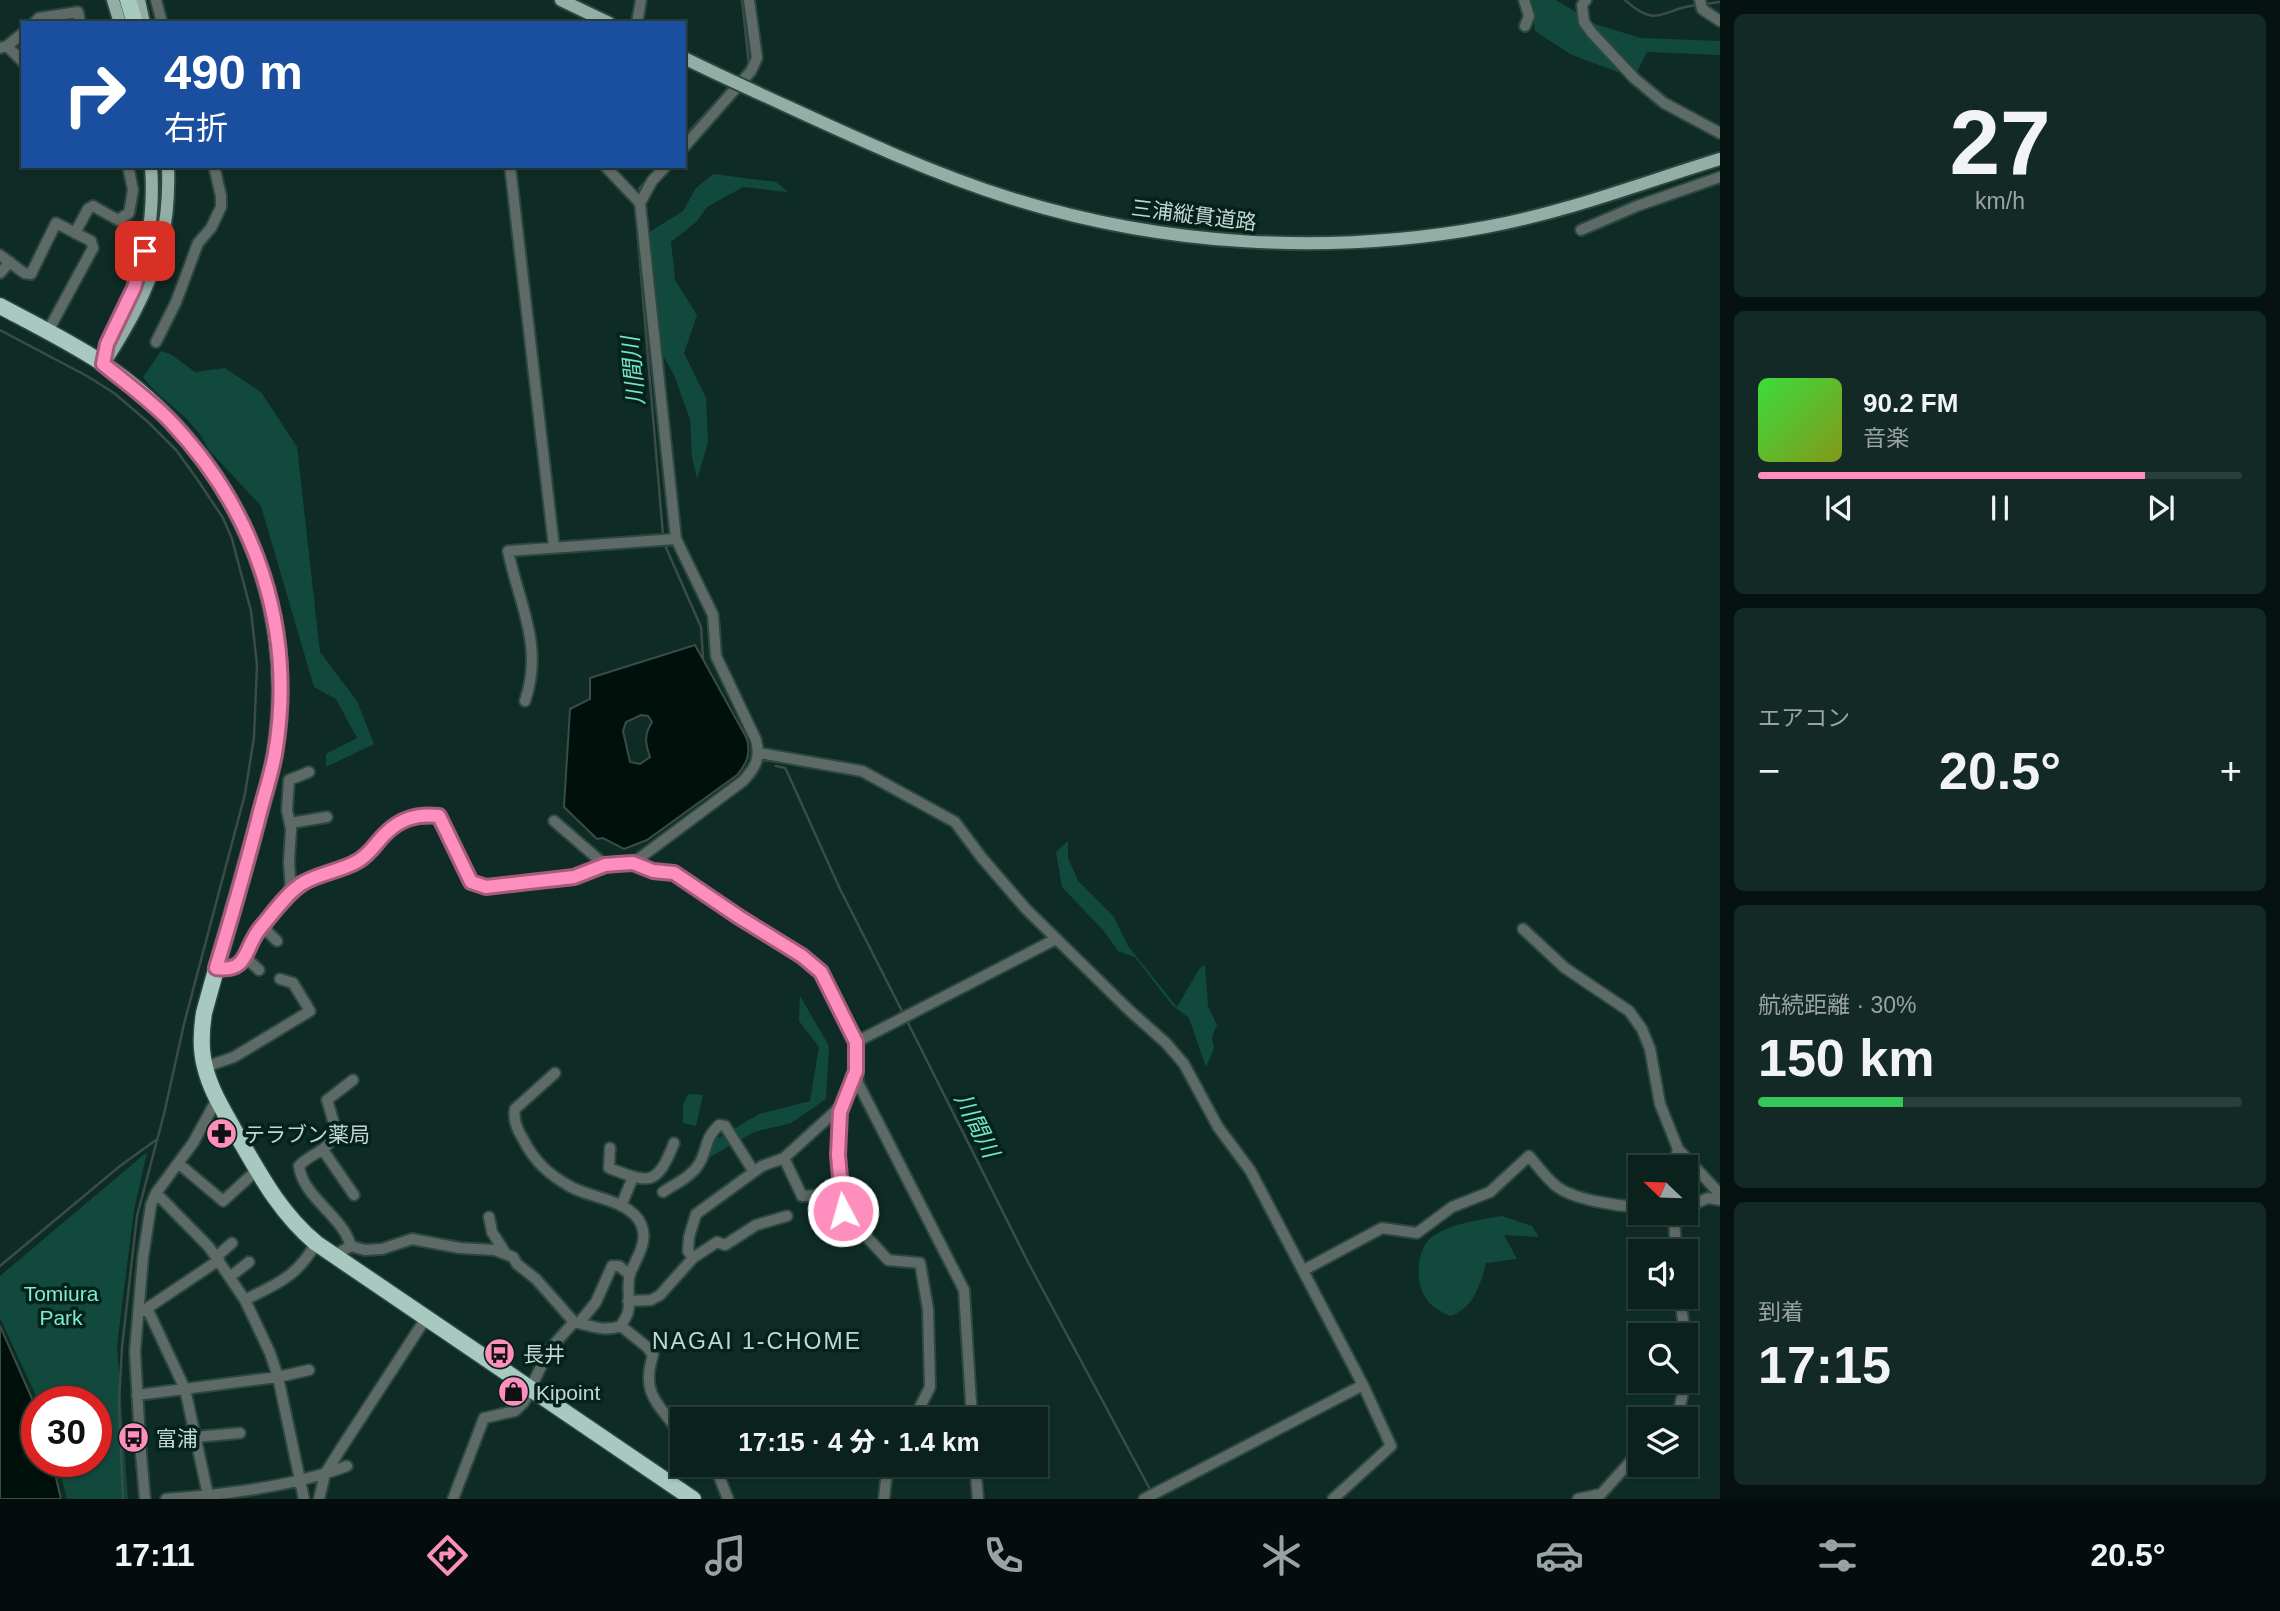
<!DOCTYPE html>
<html lang="ja">
<meta charset="utf-8">
<style>
:root{--surface:#0a211c;--page:#132925;--text:#f1f3f6;--muted:#99a3a3;--line:#2a3e3b;--accent:#fe8ebd}
body{margin:0;font-family:Helvetica,"Noto Sans JP",sans-serif;background:var(--page);color:var(--text);height:100vh;display:flex;flex-direction:column;font-size:26px;white-space:nowrap}
*{box-sizing:border-box;margin:0}
p{font-size:23px;color:var(--muted)}
.icon{flex:none;width:38px;height:38px;fill:none;stroke:currentColor;stroke-width:2;stroke-linecap:round;stroke-linejoin:round}
.map{position:relative;flex:1;overflow:hidden}
.panel{display:flex;flex-direction:column;gap:14px;padding:14px;background:#06120f;width:560px}
.panel>*{flex:none}
.top-card{position:absolute;left:21px;top:21px;width:665px;height:147px;border-radius:0px;box-shadow:0 2px 5px #0004,0 0 0 2px var(--line);background:#1a4fa0;color:#fff;overflow:hidden}
.needle{width:46px;rotate:293deg}
.tools{position:absolute;left:1628px;top:1155px;display:grid;gap:14px}
.tools a{display:grid;place-items:center;width:70px;height:70px;border-radius:0px;background:var(--surface);box-shadow:0 2px 5px #0004,0 0 0 2px var(--line);font-size:35px}
.speed{position:absolute;left:21px;top:1386px;display:flex;gap:14px;font-size:35px;font-weight:700;text-align:center}
.speed>*{display:grid;place-content:center;width:91px;height:91px;border-radius:50%;background:var(--surface);box-shadow:0 2px 5px #0004,0 0 0 2px var(--line);line-height:1}
.speed .limit{border:10px solid #d22;background:#fff;color:#111}
.pin{position:absolute;display:grid;place-items:center;width:60px;height:60px;color:#fff;margin:-30px;border-radius:14px;box-shadow:0 4px 10px #0006}
.me{position:absolute;width:77px;margin:-38px;rotate:354deg;stroke-linejoin:round;filter:drop-shadow(0 0 5px #0008)}
.turn{display:flex;align-items:center;gap:24px;height:147px;padding:0 28px;font-size:32px}
.turn .icon{width:91px;height:91px;stroke-width:2.5}
.turn b{display:block;font-size:49px;line-height:60px}
.big{font-size:52px;font-weight:800;line-height:1.1}
.panel .tile{flex:1;display:flex;flex-direction:column;justify-content:center;gap:10px;min-width:0;padding:0 24px;border-radius:10px;background:var(--page)}
.panel .dial{align-items:center;gap:0}
.dial b{font-size:91px;line-height:1}
.song{display:flex;align-items:center;gap:21px}
.cover{width:84px;height:84px;border-radius:10px;background:linear-gradient(135deg,hsl(120 70% 55%),hsl(70 70% 35%))}
.played{height:7px;border-radius:4px;background:linear-gradient(90deg,var(--accent) 80%,var(--line) 80%)}
.keys{display:flex;justify-content:space-around;direction:ltr}
.heat{display:flex;justify-content:space-between;align-items:center;font-size:38px;direction:ltr}
.charge{height:10px;border-radius:5px;background:linear-gradient(90deg,#34c759 30%,var(--line) 0)}
.trip{position:absolute;left:670px;top:1407px;width:378px;height:70px;border-radius:0px;background:var(--surface);box-shadow:0 2px 5px #0004,0 0 0 2px var(--line);font-weight:800;line-height:70px;text-align:center}
.menu{display:flex;height:112px;justify-content:space-around;align-items:center;background:#040d0b;color:var(--muted)}
.menu .icon{width:49px;height:49px}
.menu .active{color:var(--accent)}
.menu b{font-size:32px;color:var(--text)}
main{display:flex;flex:1;min-height:0}
.map>svg:first-child{display:block}
.green{fill:#114a3d}
.water{fill:#00100b;stroke:#3b4b46;stroke-width:2;fill-rule:evenodd}
.lines{fill:none;stroke-linecap:round;stroke-linejoin:round}
.stream{stroke:#3b4b46;stroke-width:2.5}
.minor-casing{stroke:#2b4740;stroke-width:14}
.major-casing{stroke:#2b4740;stroke-width:16}
.highway-casing{stroke:#2b4740;stroke-width:19}
.minor{stroke:#5d6a66;stroke-width:10}
.major{stroke:#93aea5;stroke-width:12}
.highway{stroke:#a8c9bf;stroke-width:16}
.major-bridge-casing{stroke:#2b4740;stroke-width:16;stroke-linecap:butt}
.major-bridge{stroke:#93aea5;stroke-width:12}
.route-casing{stroke:#a55c7b;stroke-width:18}
.route{stroke:#fe8ebd;stroke-width:12}
.labels{text-anchor:middle;dominant-baseline:central;stroke-width:7;stroke-linejoin:round;paint-order:stroke}
.street-label{font-size:21px;fill:#c5d6d0;stroke:#04221b}
.poi-label{font-size:21px;fill:#c5d6d0;stroke:#04221b;text-anchor:start}
.park-label{font-size:21px;fill:#7feccf;stroke:#04221b}
.water-label{font-size:23px;font-style:italic;fill:#75e3c6;stroke:#04221b}
.neighbourhood-label{font-size:23px;letter-spacing:2px;fill:#c5d6d0;stroke:#04221b}
</style>
<main>
<div class="map">
<svg width="1720" height="1499" viewBox="0 0 1720 1499">
<rect width="100%" height="100%" fill="#0e2c25"/>
<path class="green" d="M 1528,0 L 1556,0 L 1595,24 L 1641,38 L 1720,41 L 1720,55 L 1647,52 L 1634,78 L 1572,55 L 1535,31 L 1533,10 Z
M 713,174 L 776,182 L 788,192 L 805,194 L 743,187 L 707,207 L 696,222 L 671,242 L 675,280 L 697,315 L 684,353 L 706,398 L 708,443 L 697,479 L 692,456 L 690,419 L 674,375 L 661,352 L 657,308 L 647,261 L 648,233 L 683,211 L 696,188 Z
M 161,351 L 172,355 L 195,372 L 225,368 L 261,392 L 297,447 L 320,652 L 357,701 L 374,744 L 326,767 L 326,754 L 357,738 L 336,699 L 314,687 L 261,506 L 209,450 L 201,436 L 187,419 L 155,391 L 143,377 Z
M 1068,841 L 1068,858 L 1078,881 L 1114,917 L 1128,946 L 1177,1007 L 1200,968 L 1205,965 L 1208,1006 L 1217,1025 L 1212,1037 L 1214,1048 L 1206,1067 L 1189,1018 L 1172,1005 L 1135,957 L 1118,951 L 1104,931 L 1062,887 L 1056,852 Z
M 800,996 L 829,1046 L 826,1099 L 791,1123 L 754,1132 L 703,1161 L 713,1136 L 720,1137 L 759,1114 L 810,1101 L 819,1047 L 799,1021 Z
M 688,1094 L 703,1095 L 696,1126 L 683,1123 L 683,1105 Z
M 147,1152 L 134,1210 L 117,1345 L 128,1499 L 67,1499 L 57,1461 L 96,1461 L 96,1402 L 39,1402 L 0,1318 L 0,1276 Z
M 1502,1216 L 1532,1226 L 1539,1237 L 1504,1235 L 1517,1259 L 1486,1263 C 1480,1286 1474,1307 1451,1316 C 1441,1312 1431,1307 1425,1297 C 1415,1281 1416,1248 1433,1236 C 1453,1223 1478,1220 1502,1216 Z"/>
<path class="water" d="M 695,645 L 746,737 C 752,752 747,764 737,775 L 647,840 L 624,849 L 603,838 L 597,839 L 564,807 L 570,709 L 590,699 L 590,678 ZM 641,715 L 648,716 L 652,722 C 644,735 645,742 650,757 L 640,764 L 630,762 L 623,731 L 626,722 Z
M 0,1326 L 37,1410 L 37,1461 L 52,1461 L 61,1499 L 0,1499 Z"/>
<g class="lines">
<path class="stream" d="M 1625,0 C 1659,31 1663,7 1698,5
M 1704,4 L 1720,2
M 737,79 L 749,65 L 742,0
M 684,137 L 732,84
M 639,189 L 658,166
M 635,204 L 663,535
M 0,330 L 87,376 L 114,393 L 148,422 L 176,450 L 197,479 L 223,518 L 232,539 L 251,611 L 257,665 L 254,737 L 245,794 L 184,1024 L 164,1114 L 137,1216 L 122,1347 L 119,1403 L 123,1499
M 664,543 L 701,627 L 703,658
M 776,766 L 785,768 L 789,776 L 840,889 L 904,1015
M 907,1021 L 1029,1264 L 1152,1493
M 0,1266 L 120,1166 L 156,1140"/>
<defs>
<path id="minor" d="M 156,0 L 162,23
M 1524,0 L 1529,16 L 1525,26
M 1586,0 L 1582,5 L 1584,22 L 1592,33 L 1634,78 L 1664,103 L 1720,133
M 1700,0 L 1702,9 L 1720,21
M 34,23 L 39,18 L 78,12 L 80,23
M 637,23 L 641,0
M 7,46 L 23,62
M 0,48 L 7,46 L 23,33
M 684,147 L 751,71 L 757,58 L 749,0
M 510,166 L 554,547
M 605,166 L 640,203 L 676,539 L 713,615 L 716,656 L 756,740 C 761,759 755,768 743,781 L 633,863
M 640,203 L 652,181 L 666,166
M 1581,230 L 1637,206 L 1720,177
M 75,233 L 88,209 L 93,206 L 118,220 L 129,213 L 133,190 L 128,166
M 0,255 L 24,273 L 31,274 L 56,223 L 91,241 L 93,248 L 48,331
M 0,273 L 10,262
M 156,342 L 176,302 L 198,243 L 211,228 L 221,207 L 221,196 L 214,166
M 525,701 C 544,646 519,604 508,551 L 676,539
M 759,753 L 862,771 L 955,822 L 982,858 L 1026,909 L 1130,1011 L 1166,1043 L 1184,1064 L 1218,1127 L 1250,1170 L 1363,1385 L 1391,1446 L 1333,1499
M 554,821 L 605,865 L 633,863 L 653,871 L 674,873 L 739,917 L 802,956 L 821,973 L 856,1042 L 858,1083 L 964,1290 L 972,1419
M 290,823 L 327,817
M 291,893 L 289,862 L 291,829 L 287,810 L 289,780 L 309,772
M 262,926 L 277,941
M 1523,929 L 1565,968 L 1629,1011 L 1642,1029 L 1650,1049 L 1660,1104 L 1678,1149 L 1720,1194
M 244,956 L 259,970
M 216,968 C 250,973 243,947 262,926 C 274,912 287,893 303,883 C 320,873 341,871 358,861 C 370,854 376,843 385,834 C 401,818 417,814 439,816 L 471,882 L 486,887 L 574,877 L 605,865
M 856,1042 L 1056,939
M 205,1067 L 234,1057 L 310,1011 L 293,983 L 280,979
M 855,1073 L 840,1107 L 838,1155 L 840,1194 L 843,1211 L 888,1260 L 920,1263 L 928,1309 L 930,1387 L 914,1419
M 610,1148 L 609,1168 C 650,1184 657,1186 674,1143
M 323,1150 L 354,1195
M 784,1158 L 802,1196 L 840,1194
M 178,1163 L 223,1201 L 257,1170
M 1673,1167 L 1678,1149
M 663,1192 C 675,1184 691,1177 699,1164 C 708,1149 704,1139 719,1125 L 725,1126 L 754,1172
M 156,1193 L 209,1247 L 245,1300 C 278,1283 297,1277 316,1243
M 621,1206 L 633,1177
M 1685,1208 L 1708,1198 L 1720,1200
M 489,1217 L 492,1232 L 506,1254
M 351,1246 C 349,1241 347,1235 344,1231 C 331,1210 302,1192 299,1166 C 304,1160 310,1157 317,1153 C 343,1137 334,1125 327,1100 L 353,1080
M 1676,1251 L 1674,1218 L 1677,1213
M 216,1257 L 232,1243
M 336,1257 L 340,1252 L 351,1246 L 365,1250 L 382,1249 L 412,1239 L 460,1248 L 495,1250 L 513,1257 L 517,1264 L 536,1279 L 574,1322
M 693,1258 L 688,1251 L 689,1237 L 696,1214 L 762,1166 L 784,1158 L 840,1107
M 1304,1270 L 1382,1228 L 1417,1233 L 1452,1207 L 1490,1192 L 1529,1156 C 1537,1165 1545,1177 1555,1185 C 1572,1200 1618,1206 1640,1207
M 231,1276 L 249,1262
M 1680,1297 L 1685,1335
M 245,1300 L 270,1353 L 278,1377 L 304,1499
M 628,1301 L 651,1300 L 660,1295 L 693,1258 L 717,1242 L 725,1245 L 756,1225 L 787,1216
M 147,1308 L 185,1389 L 208,1495
M 143,1311 L 219,1260
M 579,1323 L 596,1302 L 612,1266 L 619,1266 L 630,1275
M 621,1326 L 647,1347 L 653,1355 C 639,1399 664,1406 682,1438
M 137,1395 L 278,1377 L 309,1370
M 1675,1419 L 1680,1406 L 1689,1366 L 1685,1339
M 195,1437 L 240,1433
M 707,1465 L 719,1476 L 728,1499
M 975,1465 L 978,1499
M 145,1499 L 140,1442 L 135,1351 L 143,1257 L 151,1205 L 156,1193 L 193,1143 L 217,1099
M 166,1499 C 226,1494 291,1487 347,1466
M 319,1499 L 325,1474 L 340,1450 L 426,1318
M 453,1499 L 484,1418 L 515,1411 L 524,1402 L 549,1350 L 574,1322 C 592,1326 603,1332 621,1326 C 623,1322 627,1316 628,1312 C 631,1300 626,1286 630,1274 C 636,1258 649,1242 641,1224 C 630,1200 591,1198 571,1187 C 549,1175 534,1161 523,1139 C 517,1129 513,1120 515,1109 L 555,1073
M 884,1499 L 886,1480 L 892,1465
M 1144,1499 L 1363,1385
M 1578,1499 L 1601,1494 L 1640,1451"/>
<path id="major" d="M 113,0 L 120,23
M 139,0 L 144,23
M 561,0 L 609,23
M 684,58 L 713,72
M 756,92 C 839,130 922,170 1010,198 C 1163,246 1328,256 1486,227 C 1567,212 1642,183 1720,159
M 121,318 C 145,272 155,218 151,166
M 103,364 C 115,348 124,331 134,313 C 160,263 170,223 168,166"/>
<path id="highway" d="M 128,0 L 135,23
M 0,306 C 34,324 70,342 102,363 C 231,450 300,598 275,752 C 271,777 263,801 257,824 C 240,888 221,950 204,1013 C 201,1032 200,1049 205,1067 C 211,1092 225,1113 237,1135 C 260,1175 280,1213 316,1243 L 693,1499"/>
</defs>
<use href="#minor" class="minor-casing"/>
<use href="#major" class="major-casing"/>
<use href="#highway" class="highway-casing"/>
<use href="#minor" class="minor"/>
<use href="#major" class="major"/>
<use href="#highway" class="highway"/>
<defs>
<path id="major-bridge" d="M 713,72 L 756,92"/>
</defs>
<use href="#major-bridge" class="major-bridge-casing"/>
<use href="#major-bridge" class="major-bridge"/>
</g>
<g class="lines">
<defs>
<path id="route" d="M 145,251 L 134,288 L 107,344 L 103,364 C 126,383 151,401 171,422 C 257,513 296,630 275,754 C 271,776 263,798 258,820 C 245,870 231,919 216,968 C 250,973 243,947 262,926 C 274,912 287,893 303,883 C 320,873 341,871 358,861 C 370,854 376,843 385,834 C 401,818 417,814 439,816 L 471,882 L 486,887 L 574,877 L 605,865 L 617,864 L 633,863 L 653,871 L 674,873 L 739,917 L 802,956 L 821,972 L 856,1042 L 856,1071 L 840,1112 L 838,1155 L 843,1211"/>
</defs>
<use href="#route" class="route-casing"/>
<use href="#route" class="route"/>
</g>
<defs>
<symbol id="pharmacy-disc" viewBox="-11 -11 22 22"><circle r="9.5" fill="#fe8ebd" stroke="#04221b"/><path d="M-2-6h4v4h4v4h-4v4h-4v-4h-4v-4h4Z" fill="#111"/></symbol>
<symbol id="bus-disc" viewBox="-11 -11 22 22"><circle r="9.5" fill="#fe8ebd" stroke="#04221b"/><path d="M-5-6H5V4H4V6H2V4H-2V6H-4V4H-5ZM-3.5-4V0h7V-4ZM-3.5 1.2v1.5H-2V1.2ZM2 1.2v1.5H3.5V1.2Z" fill="#111"/></symbol>
<symbol id="shop-disc" viewBox="-11 -11 22 22"><circle r="9.5" fill="#fe8ebd" stroke="#04221b"/><path d="M-5-2.5h2.3a2.7 3.5 0 0 1 5.4 0H5L5.5 6h-11ZM-1.5-2.5h3a1.5 2.3 0 0 0-3 0Z" fill="#111"/></symbol>
</defs>
<g fill-rule="evenodd">
<use href="#pharmacy-disc" x="204" y="1116" width="35" height="35"/>
<use href="#bus-disc" x="482" y="1336" width="35" height="35"/>
<use href="#shop-disc" x="496" y="1374" width="35" height="35"/>
<use href="#bus-disc" x="116" y="1420" width="35" height="35"/>
</g>
<g class="labels">
<g class="street-label">
<text transform="translate(1194 215) rotate(7)">三浦縦貫道路</text>
</g>
<g class="poi-label">
<text x="244" y="1134">テラブン薬局</text>
<text x="523" y="1354">長井</text>
<text x="536" y="1392">Kipoint</text>
<text x="156" y="1438">富浦</text>
</g>
<g class="park-label">
<text x="61" y="1293">Tomiura<tspan x="61" dy="24">Park</tspan></text>
</g>
<g class="water-label">
<text transform="translate(633 371) rotate(-95)">川間川</text>
<text transform="translate(977 1125) rotate(63)">川間川</text>
</g>
<g class="neighbourhood-label">
<text x="757" y="1341">NAGAI 1-CHOME</text>
</g>
</g>
</svg>
<div class="tools">
<a><svg class="needle" viewBox="-14 -14 28 28"><path d="M0-13l5 13h-10z" fill="#e53935"/><path d="M0 13l5-13h-10z" fill="#99a3a3"/></svg></a>
<a><svg class="icon" aria-label="sound" viewBox="0 0 24 24"><path d="M4 9h4l5-4v14l-5-4H4zM17 9q2 3 0 6"/></svg></a>
<a><svg class="icon" aria-label="search" viewBox="0 0 24 24"><circle cx="10" cy="10" r="6"/><path d="M15 15l6 6"/></svg></a>
<a><svg class="icon" aria-label="layers" viewBox="0 0 24 24"><path d="M12 4l9 5-9 5-9-5zM3 14l9 5 9-5"/></svg></a>
</div>
<div class="speed"><div class="limit">30</div></div>
<div class="pin" style="left:145px;top:251px;background:#d93025"><svg class="icon" aria-label="arrive" viewBox="0 0 24 24"><path d="M6 21V4h12l-3 4 3 4H6"/></svg></div>
<svg class="me" style="left:843px;top:1211px" viewBox="-20 -20 40 40"><circle r="17" fill="#fe8ebd" stroke="#fff" stroke-width="3"/><path d="M0-11L8 9 0 5-8 9z" fill="#fff"/></svg>
<div class="trip">17:15 · 4 分 · 1.4 km</div>
<div class="top-card">
<div class="turn"><svg class="icon" aria-label="right" viewBox="0 0 24 24"><path d="M7 20v-9h11M14 6l5 5-5 5"/></svg><div><b>490 m</b>右折</div></div>
</div>
</div>
<section class="panel">
<div class="tile dial"><b>27</b><p>km/h</p></div>
<div class="tile">
<div class="song"><i class="cover"></i><div><b>90.2 FM</b><p>音楽</p></div></div>
<div class="played"></div>
<div class="keys"><svg class="icon" aria-label="previous" viewBox="0 0 24 24"><path d="M18 5L8 12l10 7zM5 5v14"/></svg><svg class="icon" aria-label="pause" viewBox="0 0 24 24"><path d="M8 5v14M16 5v14"/></svg><svg class="icon" aria-label="next" viewBox="0 0 24 24"><path d="M6 5l10 7-10 7zM19 5v14"/></svg></div>
</div>
<div class="tile"><p>エアコン</p>
<div class="heat"><a>−</a><b class="big">20.5°</b><a>+</a></div>
</div>
<div class="tile"><p>航続距離 · 30%</p><b class="big">150 km</b><div class="charge"></div></div>
<div class="tile"><p>到着</p><b class="big">17:15</b></div>
</section>
</main>
<nav class="menu">
<b>17:11</b>
<svg class="icon active" aria-label="directions" viewBox="0 0 24 24"><path d="M12 3l9 9-9 9-9-9zM9 14v-3h6M13 9l2 2-2 2"/></svg>
<svg class="icon" aria-label="music" viewBox="0 0 24 24"><path d="M9 18V5l10-2v13"/><circle cx="6" cy="18" r="3"/><circle cx="16" cy="16" r="3"/></svg>
<svg class="icon" aria-label="phone" viewBox="0 0 24 24"><path d="M5 4h4l2 5-3 2q2 4 5 5l2-3 5 2v4C11 20 4 13 5 4z"/></svg>
<svg class="icon" aria-label="climate" viewBox="0 0 24 24"><path d="M12 3v18M4 7l16 10M4 17L20 7"/></svg>
<svg class="icon" aria-label="car" viewBox="0 0 24 24"><path d="M5 17H2v-5l4-1 3-4h7l3 4 3 1v5h-3M9 17h6M6 11h13"/><circle cx="7" cy="17" r="2"/><circle cx="17" cy="17" r="2"/></svg>
<svg class="icon" aria-label="filters" viewBox="0 0 24 24"><path d="M4 7h16M4 17h16"/><circle cx="9" cy="7" r="2"/><circle cx="15" cy="17" r="2"/></svg>
<b>20.5°</b>
</nav>
